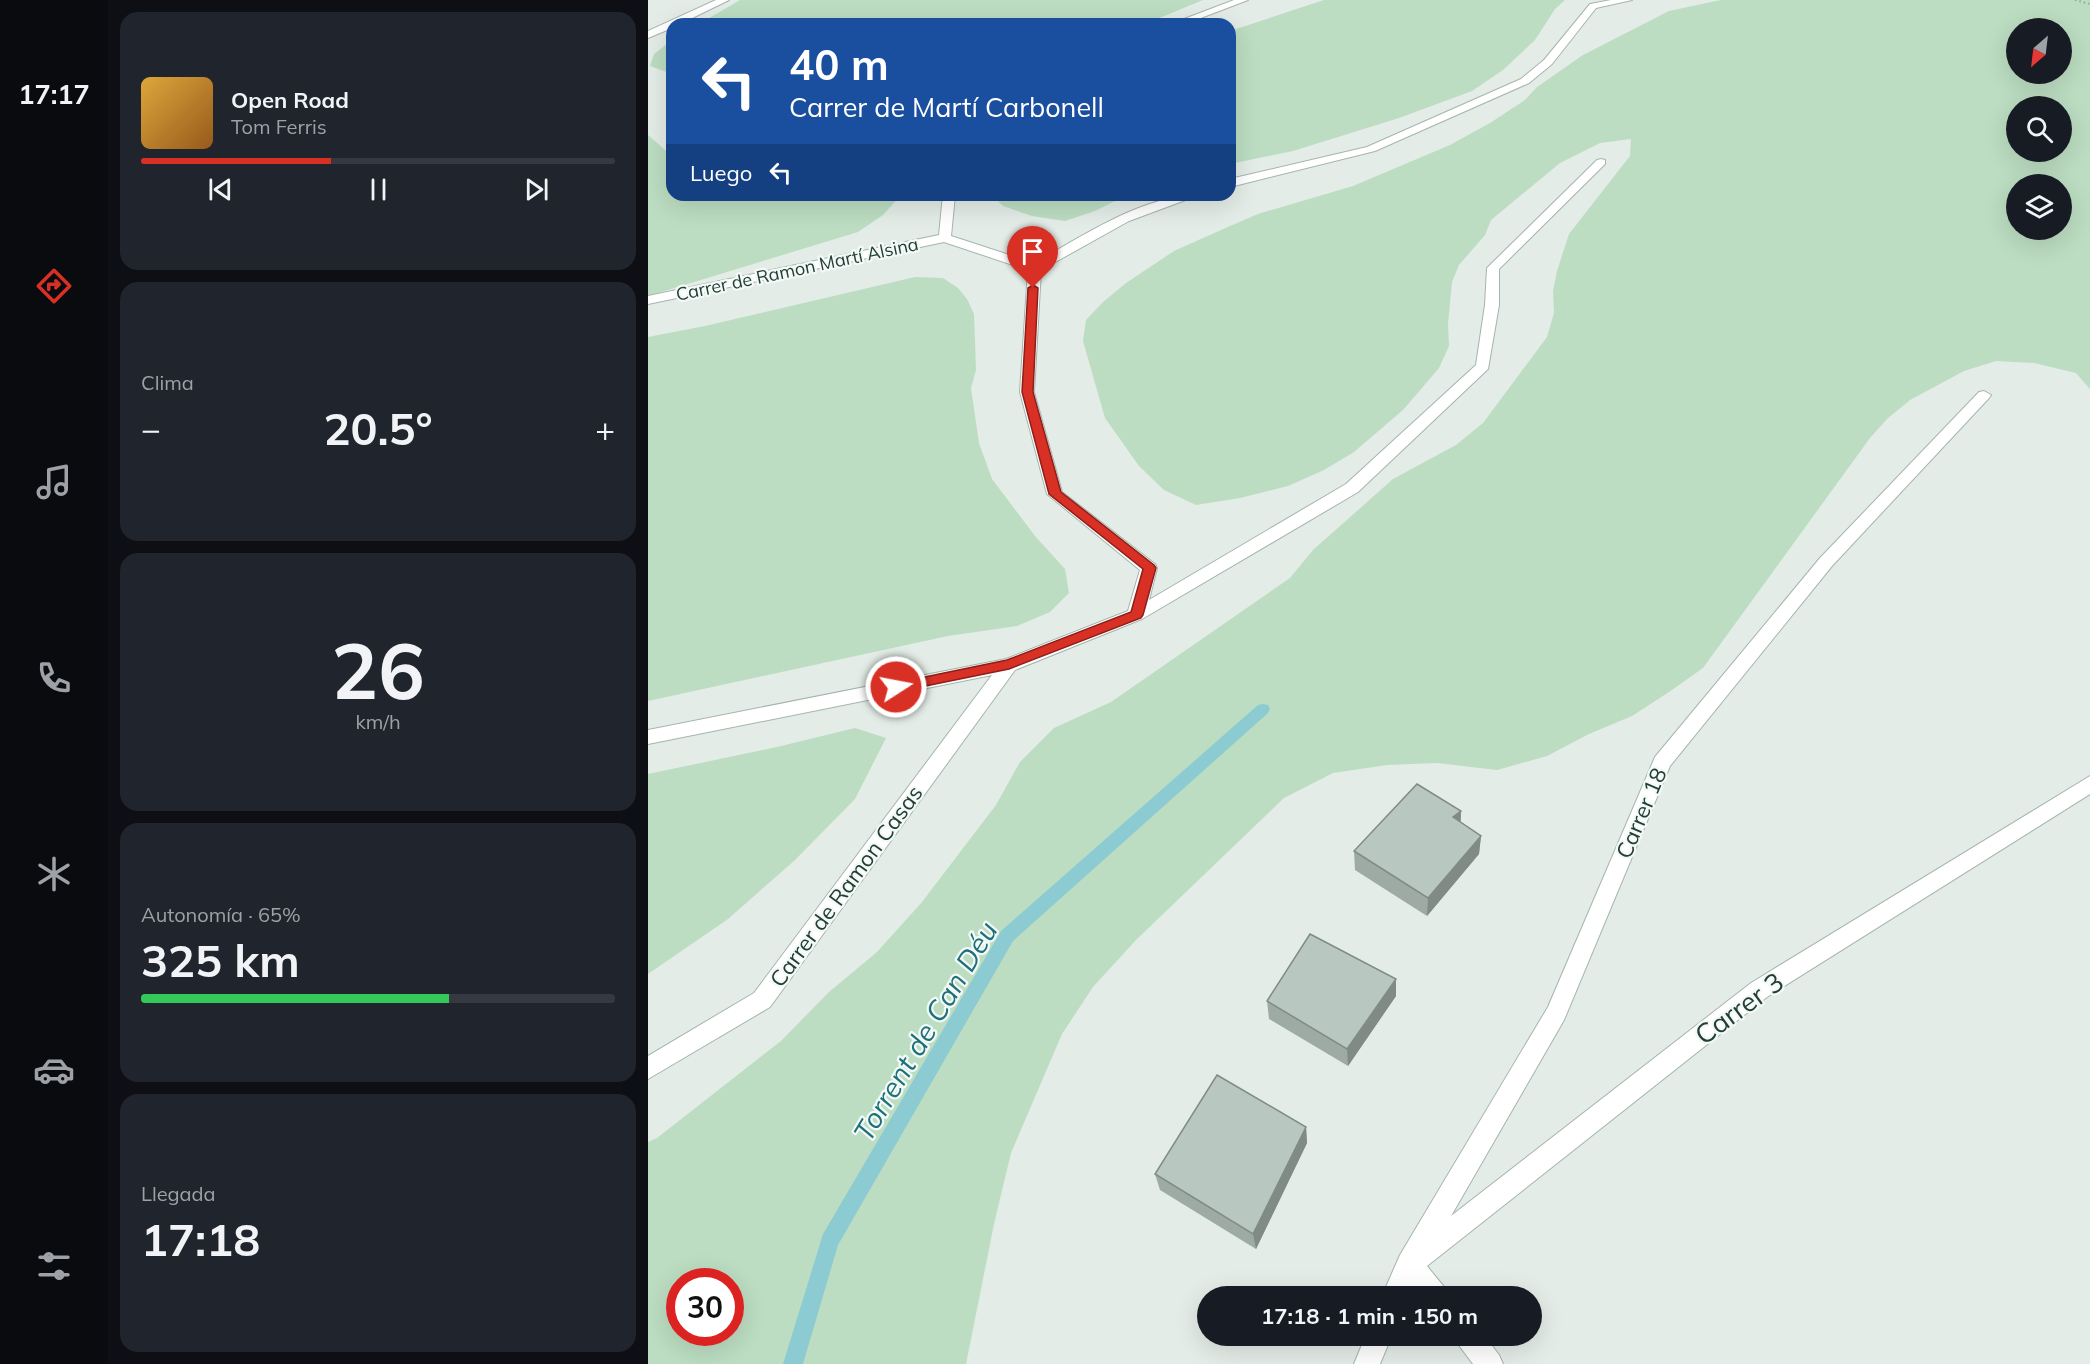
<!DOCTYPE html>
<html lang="es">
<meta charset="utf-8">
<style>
:root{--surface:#171b24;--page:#20242c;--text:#f1f3f6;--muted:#9ea1a6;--line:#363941;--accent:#d93025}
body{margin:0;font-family:Mulish,sans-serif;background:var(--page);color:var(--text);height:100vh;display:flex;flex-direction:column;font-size:22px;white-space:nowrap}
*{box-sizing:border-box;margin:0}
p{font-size:20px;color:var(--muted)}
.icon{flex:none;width:33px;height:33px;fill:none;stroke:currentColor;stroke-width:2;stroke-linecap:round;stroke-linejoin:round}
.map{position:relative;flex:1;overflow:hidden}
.side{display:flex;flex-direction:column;gap:12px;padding:12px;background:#0d0f14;width:540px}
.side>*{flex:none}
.top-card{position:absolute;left:18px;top:18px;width:570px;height:183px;border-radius:18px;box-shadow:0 6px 24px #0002;background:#1a4fa0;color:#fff;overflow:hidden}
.needle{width:39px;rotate:208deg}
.buttons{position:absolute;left:1358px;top:18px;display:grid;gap:12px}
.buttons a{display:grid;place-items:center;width:66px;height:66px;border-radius:50%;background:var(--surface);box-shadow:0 6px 24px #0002;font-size:30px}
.speed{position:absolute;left:18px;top:1268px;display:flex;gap:12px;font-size:30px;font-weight:700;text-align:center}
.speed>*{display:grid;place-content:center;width:78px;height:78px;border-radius:50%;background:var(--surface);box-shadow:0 6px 24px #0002;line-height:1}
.speed .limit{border:9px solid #d22;background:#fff;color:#111}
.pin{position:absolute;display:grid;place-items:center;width:51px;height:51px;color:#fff;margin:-62px -26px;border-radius:50% 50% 50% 0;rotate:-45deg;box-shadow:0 0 6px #0007}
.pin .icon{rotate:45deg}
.me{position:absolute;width:66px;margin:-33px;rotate:79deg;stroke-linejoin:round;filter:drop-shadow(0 0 4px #0008)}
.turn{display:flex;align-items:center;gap:21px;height:126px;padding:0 24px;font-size:27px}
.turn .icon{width:78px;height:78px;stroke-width:2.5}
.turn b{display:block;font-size:42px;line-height:51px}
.then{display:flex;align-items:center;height:57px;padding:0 24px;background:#0003;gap:12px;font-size:22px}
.big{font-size:45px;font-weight:700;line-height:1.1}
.side .tile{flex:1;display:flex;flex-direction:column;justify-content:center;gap:9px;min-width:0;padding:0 21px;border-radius:18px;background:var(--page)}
.side .dial{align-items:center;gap:0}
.dial b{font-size:78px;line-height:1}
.song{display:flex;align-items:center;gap:18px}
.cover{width:72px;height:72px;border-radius:9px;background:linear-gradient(135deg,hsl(40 70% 55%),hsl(30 70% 35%))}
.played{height:6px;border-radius:3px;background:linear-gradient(90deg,var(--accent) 40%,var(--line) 40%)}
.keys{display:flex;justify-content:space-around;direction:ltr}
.heat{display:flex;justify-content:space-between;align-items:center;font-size:33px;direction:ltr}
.charge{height:9px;border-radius:4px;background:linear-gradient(90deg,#34c759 65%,var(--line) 0)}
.trip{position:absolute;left:549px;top:1286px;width:345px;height:60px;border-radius:30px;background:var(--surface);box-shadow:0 6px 24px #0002;font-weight:700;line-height:60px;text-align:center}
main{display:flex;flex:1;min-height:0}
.dock{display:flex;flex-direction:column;width:108px;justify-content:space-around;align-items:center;background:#090b0e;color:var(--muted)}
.dock .icon{width:42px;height:42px}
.dock .current{color:var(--accent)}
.dock b{font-size:27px;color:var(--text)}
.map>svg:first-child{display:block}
.green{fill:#bcddc2;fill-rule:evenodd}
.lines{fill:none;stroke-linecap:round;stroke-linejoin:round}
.stream{fill:#8ccbd1;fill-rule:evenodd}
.minor-casing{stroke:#a6b4ae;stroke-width:2}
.path{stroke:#84b09e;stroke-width:2;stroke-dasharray:1.5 3;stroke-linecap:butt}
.minor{fill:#fff;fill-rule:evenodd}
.wall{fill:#9eaba5}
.shaded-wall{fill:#818b86}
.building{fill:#b8c7c0;stroke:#818b86;stroke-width:1.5}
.route{fill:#d93025;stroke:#8d1f18;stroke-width:1.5}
.labels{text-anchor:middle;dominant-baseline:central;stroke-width:4.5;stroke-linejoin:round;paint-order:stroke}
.far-street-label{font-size:18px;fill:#233e34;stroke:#f3f9f6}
.street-label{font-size:22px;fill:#233e34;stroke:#f3f9f6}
.near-street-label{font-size:27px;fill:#233e34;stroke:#f3f9f6}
.near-water-label{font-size:28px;font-style:italic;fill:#1d7079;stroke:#f3f9f6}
</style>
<main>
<nav class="dock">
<b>17:17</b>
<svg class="icon current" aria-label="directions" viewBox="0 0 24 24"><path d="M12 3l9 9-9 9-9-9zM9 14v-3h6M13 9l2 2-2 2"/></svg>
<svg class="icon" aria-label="music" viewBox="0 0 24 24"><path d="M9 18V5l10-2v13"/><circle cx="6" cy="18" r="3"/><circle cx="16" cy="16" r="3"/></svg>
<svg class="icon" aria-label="phone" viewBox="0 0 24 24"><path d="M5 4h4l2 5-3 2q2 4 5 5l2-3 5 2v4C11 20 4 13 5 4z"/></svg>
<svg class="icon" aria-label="climate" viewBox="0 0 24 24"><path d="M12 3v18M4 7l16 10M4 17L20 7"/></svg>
<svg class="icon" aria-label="car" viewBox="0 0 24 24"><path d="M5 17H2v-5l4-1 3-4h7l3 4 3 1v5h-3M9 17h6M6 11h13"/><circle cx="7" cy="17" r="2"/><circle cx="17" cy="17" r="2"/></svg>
<svg class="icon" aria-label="filters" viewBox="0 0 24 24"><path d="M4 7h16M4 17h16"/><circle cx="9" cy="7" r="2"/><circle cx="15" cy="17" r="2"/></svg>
</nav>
<section class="side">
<div class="tile">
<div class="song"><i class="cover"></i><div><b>Open Road</b><p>Tom Ferris</p></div></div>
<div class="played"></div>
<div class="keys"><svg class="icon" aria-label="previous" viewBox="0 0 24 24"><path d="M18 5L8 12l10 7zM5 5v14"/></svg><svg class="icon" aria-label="pause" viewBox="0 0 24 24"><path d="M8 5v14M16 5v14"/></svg><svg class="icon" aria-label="next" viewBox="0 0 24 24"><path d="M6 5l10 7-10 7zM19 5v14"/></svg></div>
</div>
<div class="tile"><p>Clima</p>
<div class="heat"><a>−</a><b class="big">20.5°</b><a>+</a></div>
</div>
<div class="tile dial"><b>26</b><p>km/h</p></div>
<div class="tile"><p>Autonomía · 65%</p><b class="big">325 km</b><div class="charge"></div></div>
<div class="tile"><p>Llegada</p><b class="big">17:18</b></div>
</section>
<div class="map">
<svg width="1442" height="1364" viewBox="0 0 1442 1364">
<rect width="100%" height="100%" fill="#e3ece7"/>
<path class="green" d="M 92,0 L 555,0 L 497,24 L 51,24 Z
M 676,0 L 917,0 L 907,9 L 887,40 L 855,70 L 824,91 L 751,118 L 645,151 L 582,164 L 582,31 Z
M 1073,0 L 1442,0 L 1442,389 L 1428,373 L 1386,363 L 1348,361 L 1316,371 L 1262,400 L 1239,419 L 1222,438 L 1055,668 L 1021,692 L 984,716 L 941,734 L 899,756 L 849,770 L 789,763 L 739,765 L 685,773 L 636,798 L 488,940 L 445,987 L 414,1034 L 363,1153 L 346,1224 L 318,1364 L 0,1364 L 0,1142 L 9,1138 L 133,1041 L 181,992 L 229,952 L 274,902 L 348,805 L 372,762 L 406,728 L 463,702 L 642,578 L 665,550 L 745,479 L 808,445 L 835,423 L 899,337 L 906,313 L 905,291 L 909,271 L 921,234 L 982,156 L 983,139 L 952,143 L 912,163 L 843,220 L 837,235 L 811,265 L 804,282 L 800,324 L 801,346 L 791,368 L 755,410 L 706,452 L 676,470 L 640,486 L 592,498 L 548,505 L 516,490 L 491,466 L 457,418 L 435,341 L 438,320 L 455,302 L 478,283 L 526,251 L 582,226 L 610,214 L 705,186 L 802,145 L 842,123 L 877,100 L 889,87 L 935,55 L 1021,11 ZM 1368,28 L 1413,28 L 1413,74 L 1368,74 ZM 1368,106 L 1413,106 L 1413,152 L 1368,152 ZM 1368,184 L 1413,184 L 1413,230 L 1368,230 ZM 32,1281 L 82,1281 L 82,1332 L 32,1332 Z
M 24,40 L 24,74 L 2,66 L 6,54 Z
M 0,135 L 24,156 L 24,195 L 253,195 L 235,215 L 210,232 L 0,296 Z
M 344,195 L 479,195 L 447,211 L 417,221 L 384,216 L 355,206 Z
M 267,277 L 295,278 L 310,288 L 319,299 L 326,314 L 328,370 L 323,388 L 331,443 L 344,479 L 387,536 L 417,569 L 421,593 L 402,612 L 369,626 L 300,636 L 0,701 L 0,337 L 57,326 Z
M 207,728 L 238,738 L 207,799 L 147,860 L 80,919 L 0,974 L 0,774 L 129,747 Z"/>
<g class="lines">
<path class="stream" d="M 615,704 L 620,705 L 622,709 L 620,713 L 365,941 L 190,1245 L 155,1364 L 135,1364 L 175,1234 L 353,931 L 610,705 Z"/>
<defs>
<path id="minor" d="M 68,0 L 81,0 L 32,24 L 24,24 L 24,28 L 0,38 L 0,31 Z
M 586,0 L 600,0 L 537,24 L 523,24 Z
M 963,0 L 984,0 L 948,8 L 904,64 L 881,83 L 727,151 L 582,187 L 582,179 L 719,147 L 873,79 L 896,60 L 942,4 Z
M 953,159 L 957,160 L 957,164 L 851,269 L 851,305 L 840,369 L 710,492 L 494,619 L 367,670 L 122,1007 L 0,1079 L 0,1056 L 106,993 L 344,675 L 0,744 L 0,730 L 358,659 L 480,611 L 492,570 L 399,494 L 372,392 L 380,270 L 296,242 L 0,304 L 0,296 L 291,235 L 295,195 L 307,195 L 303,236 L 386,263 C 434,237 494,195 551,195 L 481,221 L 393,270 L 386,392 L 414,492 L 507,564 L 509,568 L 501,600 L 698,484 L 828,365 L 837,305 L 839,268 L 949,160 Z
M 1336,391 L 1343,395 L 1341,398 L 1184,566 L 1022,766 L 916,1020 L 803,1216 L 1103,983 L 1442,776 L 1442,794 L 1119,997 L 779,1266 L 796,1287 L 800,1296 L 771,1296 L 764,1287 L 760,1296 L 734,1296 L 752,1255 L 900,1007 L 1007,757 L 1172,558 L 1331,392 Z
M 718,1335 L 744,1335 L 732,1364 L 706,1364 Z
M 806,1335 L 836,1335 L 851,1355 L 855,1364 L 825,1364 L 810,1344 Z"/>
</defs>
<use href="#minor" class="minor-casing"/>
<path class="path" d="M 1427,0 L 1442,4"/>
<use href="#minor" class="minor"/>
</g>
<path class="wall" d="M 813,811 L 813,822 L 833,836 L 831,854 L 779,916 L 707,870 L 706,851 Z
M 748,996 L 700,1066 L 621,1019 L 619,1001 Z
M 658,1127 L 659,1143 L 608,1249 L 512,1190 L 507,1174 Z"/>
<path class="shaded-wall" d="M 813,811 L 812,830 L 805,817 Z
M 833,836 L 831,854 L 779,916 L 780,898 Z
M 748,979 L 748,996 L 700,1066 L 699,1049 Z
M 658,1127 L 659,1143 L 608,1249 L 605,1234 Z"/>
<path class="building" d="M 769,784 L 813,811 L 805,817 L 833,836 L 780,898 L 706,851 Z
M 662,934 L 748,979 L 699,1049 L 619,1001 Z
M 569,1075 L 658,1127 L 605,1234 L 507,1174 Z"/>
<path class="route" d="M 385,285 L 390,288 L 385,392 L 413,492 L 506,565 L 508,568 L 495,615 L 493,618 L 361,669 L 248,692 L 243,691 L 241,687 L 243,684 L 359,660 L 483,612 L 495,569 L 401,494 L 374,392 L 380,288 Z"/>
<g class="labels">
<g class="far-street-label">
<text transform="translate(149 269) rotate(-12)">Carrer de Ramon Martí Alsina</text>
</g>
<g class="street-label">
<text transform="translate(993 813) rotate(-67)">Carrer 18</text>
<text transform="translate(198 886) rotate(-54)">Carrer de Ramon Casas</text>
</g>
<g class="near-street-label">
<text transform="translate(1091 1008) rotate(-36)">Carrer 3</text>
</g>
<g class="near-water-label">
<text transform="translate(277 1031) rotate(-59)">Torrent de Can Déu</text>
</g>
</g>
</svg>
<div class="buttons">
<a><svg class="needle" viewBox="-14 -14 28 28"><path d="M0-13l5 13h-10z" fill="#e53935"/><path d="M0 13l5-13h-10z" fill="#9ea1a6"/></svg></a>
<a><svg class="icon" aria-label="search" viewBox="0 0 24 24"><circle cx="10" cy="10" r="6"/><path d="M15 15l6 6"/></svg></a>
<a><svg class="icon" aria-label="layers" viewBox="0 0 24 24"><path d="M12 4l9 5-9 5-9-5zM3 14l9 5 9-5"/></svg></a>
</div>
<div class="speed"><div class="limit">30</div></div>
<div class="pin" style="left:385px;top:288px;background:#d93025"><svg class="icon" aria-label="arrive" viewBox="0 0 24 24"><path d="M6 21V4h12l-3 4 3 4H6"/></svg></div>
<svg class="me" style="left:248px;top:687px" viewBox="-20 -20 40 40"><circle r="17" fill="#d93025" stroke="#fff" stroke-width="3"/><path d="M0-11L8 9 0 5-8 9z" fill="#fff"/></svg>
<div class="trip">17:18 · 1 min · 150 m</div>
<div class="top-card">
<div class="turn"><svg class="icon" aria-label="left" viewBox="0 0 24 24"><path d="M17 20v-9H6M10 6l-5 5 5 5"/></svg><div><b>40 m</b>Carrer de Martí Carbonell</div></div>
<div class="then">Luego<svg class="icon" aria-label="left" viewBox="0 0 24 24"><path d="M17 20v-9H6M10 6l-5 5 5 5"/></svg></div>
</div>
</div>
</main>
